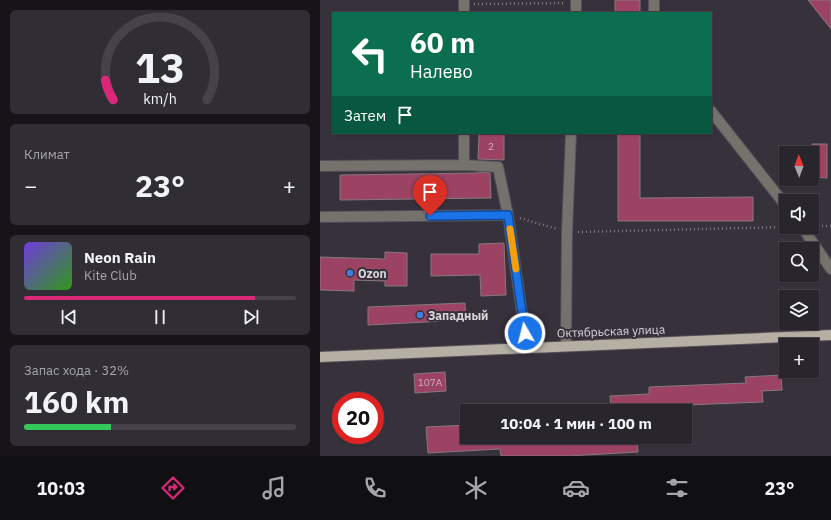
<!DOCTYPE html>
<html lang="ru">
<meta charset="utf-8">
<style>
:root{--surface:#29252d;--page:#312d35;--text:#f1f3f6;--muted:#a5a5aa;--line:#454249;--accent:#db2777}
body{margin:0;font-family:"IBM Plex Sans",sans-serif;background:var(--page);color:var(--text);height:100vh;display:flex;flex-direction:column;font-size:15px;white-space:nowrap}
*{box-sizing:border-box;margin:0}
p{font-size:13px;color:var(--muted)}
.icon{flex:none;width:22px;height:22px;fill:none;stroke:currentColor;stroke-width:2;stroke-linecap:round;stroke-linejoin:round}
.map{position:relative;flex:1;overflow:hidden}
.side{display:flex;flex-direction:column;gap:10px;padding:10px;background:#171419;width:320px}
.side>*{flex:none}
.top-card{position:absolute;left:12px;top:12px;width:380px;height:122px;border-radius:0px;box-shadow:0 1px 3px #0004,0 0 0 1px var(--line);background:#0b6e4f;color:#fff;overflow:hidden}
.needle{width:26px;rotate:359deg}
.tools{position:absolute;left:459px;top:146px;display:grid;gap:8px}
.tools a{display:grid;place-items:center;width:40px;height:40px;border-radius:0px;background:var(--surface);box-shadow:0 1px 3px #0004,0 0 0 1px var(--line);font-size:20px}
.speed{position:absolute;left:12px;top:392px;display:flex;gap:8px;font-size:20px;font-weight:700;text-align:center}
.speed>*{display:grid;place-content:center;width:52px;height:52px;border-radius:50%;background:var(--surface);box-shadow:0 1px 3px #0004,0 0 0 1px var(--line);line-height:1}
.speed .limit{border:6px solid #d22;background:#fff;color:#111}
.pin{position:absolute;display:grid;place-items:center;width:34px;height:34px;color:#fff;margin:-41px -17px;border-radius:50% 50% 50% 0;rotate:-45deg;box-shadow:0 0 4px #0007}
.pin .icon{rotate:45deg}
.me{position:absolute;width:44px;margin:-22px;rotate:352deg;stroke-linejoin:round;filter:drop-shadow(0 0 3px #0008)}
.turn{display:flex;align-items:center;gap:14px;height:84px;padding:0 12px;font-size:18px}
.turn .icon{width:52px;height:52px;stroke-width:2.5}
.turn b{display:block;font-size:28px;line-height:34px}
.then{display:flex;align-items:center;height:38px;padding:0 12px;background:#0003;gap:8px;font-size:15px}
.big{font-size:30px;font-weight:700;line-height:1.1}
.side .card{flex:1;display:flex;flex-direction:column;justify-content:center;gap:6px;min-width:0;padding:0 14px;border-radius:6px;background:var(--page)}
.side .dial{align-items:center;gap:0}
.dial svg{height:104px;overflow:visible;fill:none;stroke:var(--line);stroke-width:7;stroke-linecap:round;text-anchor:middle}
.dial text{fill:var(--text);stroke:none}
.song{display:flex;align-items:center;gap:12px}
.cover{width:48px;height:48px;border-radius:6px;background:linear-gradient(135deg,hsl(260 70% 55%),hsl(110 70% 35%))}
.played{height:4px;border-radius:2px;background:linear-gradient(90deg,var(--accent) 85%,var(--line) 85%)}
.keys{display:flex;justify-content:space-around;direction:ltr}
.heat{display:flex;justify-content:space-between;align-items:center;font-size:22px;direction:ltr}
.charge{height:6px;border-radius:3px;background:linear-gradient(90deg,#34c759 32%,var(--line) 0)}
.trip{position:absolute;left:140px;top:404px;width:232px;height:40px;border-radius:0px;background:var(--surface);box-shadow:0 1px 3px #0004,0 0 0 1px var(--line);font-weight:700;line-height:40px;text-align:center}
.menu{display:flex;height:64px;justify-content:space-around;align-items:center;background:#100f12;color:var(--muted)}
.menu .icon{width:28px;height:28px}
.menu .on{color:var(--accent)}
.menu b{font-size:18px;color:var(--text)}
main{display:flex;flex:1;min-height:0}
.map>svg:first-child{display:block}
.building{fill:#9c4363;stroke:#87787c}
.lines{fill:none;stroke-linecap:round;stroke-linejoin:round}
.minor-casing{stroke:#544f59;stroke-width:12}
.major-casing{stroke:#544f59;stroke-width:12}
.path{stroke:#7f7a83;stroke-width:2.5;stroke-dasharray:1 3;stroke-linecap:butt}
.minor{stroke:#75726d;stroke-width:10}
.major{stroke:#b6afa4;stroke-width:10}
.route-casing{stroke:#114b97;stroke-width:10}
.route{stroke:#1a73e8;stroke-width:7}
.slow{stroke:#f59e0b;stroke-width:7}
.shop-dot{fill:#3f7fe0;stroke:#37313c;stroke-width:1.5}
.labels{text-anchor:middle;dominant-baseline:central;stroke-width:4;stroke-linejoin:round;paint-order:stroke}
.number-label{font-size:10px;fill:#c9b0be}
.poi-label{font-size:12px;font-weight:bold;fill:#d8d5dc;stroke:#37313c;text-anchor:start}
.street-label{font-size:12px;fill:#d8d5dc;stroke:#37313c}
</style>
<main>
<section class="side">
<div class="card dial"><svg viewBox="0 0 100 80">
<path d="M14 69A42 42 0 1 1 86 69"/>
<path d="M14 69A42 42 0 0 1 8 54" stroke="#db2777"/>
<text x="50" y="56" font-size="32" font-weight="700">13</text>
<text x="50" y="72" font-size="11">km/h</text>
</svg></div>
<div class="card"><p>Климат</p>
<div class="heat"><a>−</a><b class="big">23°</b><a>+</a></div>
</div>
<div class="card">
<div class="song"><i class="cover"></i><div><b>Neon Rain</b><p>Kite Club</p></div></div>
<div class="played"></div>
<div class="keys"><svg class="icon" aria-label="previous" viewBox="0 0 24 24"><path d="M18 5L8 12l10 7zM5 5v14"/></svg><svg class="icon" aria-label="pause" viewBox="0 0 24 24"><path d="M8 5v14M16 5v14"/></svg><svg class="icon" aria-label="next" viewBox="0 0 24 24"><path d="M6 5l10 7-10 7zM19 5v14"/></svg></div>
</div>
<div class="card"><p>Запас хода · 32%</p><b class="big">160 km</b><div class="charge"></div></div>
</section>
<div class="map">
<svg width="511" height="456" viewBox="0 0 511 456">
<rect width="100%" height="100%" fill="#37313c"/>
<path class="building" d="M 295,0 L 320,0 L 320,13 L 295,13 Z
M 488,0 L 511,0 L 511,29 Z
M 159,133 L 184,133 L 184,160 L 158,159 Z
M 298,133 L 320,133 L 320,198 L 433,197 L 433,221 L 298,221 Z
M 492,144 L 507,144 L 507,178 L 492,177 Z
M 158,172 L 170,173 L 171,198 L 20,200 L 20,175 L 158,173 Z
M 184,243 L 186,295 L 161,296 L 160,275 L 111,276 L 111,254 L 159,254 L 159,244 Z
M 65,252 L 87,253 L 87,286 L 65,286 L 65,281 L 34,280 L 34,291 L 0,290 L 0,257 L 65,259 Z
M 145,303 L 146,320 L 48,325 L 48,307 Z
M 125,372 L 126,391 L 95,393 L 94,374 Z
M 461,375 L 462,390 L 442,391 L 443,402 L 315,407 L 315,411 L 291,411 L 290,396 L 329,394 L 329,387 L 426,383 L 425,377 Z
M 147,425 L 147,437 L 317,437 L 318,452 L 248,456 L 181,456 L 180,449 L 108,453 L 106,427 Z"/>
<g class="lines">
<defs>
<path id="minor" d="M 144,13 L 144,0
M 256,13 L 256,0
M 334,13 L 334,0
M 391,111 L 466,206
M 144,165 L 144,133
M 0,166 L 144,165 L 178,167 L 188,215
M 0,217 L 188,215 L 207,348
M 482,227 L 511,269
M 246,346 L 247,232 L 251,133"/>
<path id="major" d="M 0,357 L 511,335"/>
</defs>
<use href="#minor" class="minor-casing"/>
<use href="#major" class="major-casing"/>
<path class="path" d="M 154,4 L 245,3
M 200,218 L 237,229
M 494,226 L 511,226
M 258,232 L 466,227"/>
<use href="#minor" class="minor"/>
<use href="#major" class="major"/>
</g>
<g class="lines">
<defs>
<path id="route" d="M 110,216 L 188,215 L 205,333"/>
</defs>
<use href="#route" class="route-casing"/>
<use href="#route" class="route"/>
<path class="slow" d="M 190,229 L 196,269"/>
</g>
<g class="shop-dot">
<circle cx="30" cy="273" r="4"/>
<circle cx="100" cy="315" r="4"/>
</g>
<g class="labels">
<g class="number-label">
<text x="171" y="146">2</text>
<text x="110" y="382">107А</text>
</g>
<g class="poi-label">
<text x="38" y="273">Ozon</text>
<text x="108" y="315">Западный</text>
</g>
<g class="street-label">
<text transform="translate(291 331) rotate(-2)">Октябрьская улица</text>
</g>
</g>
</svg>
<div class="tools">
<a><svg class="needle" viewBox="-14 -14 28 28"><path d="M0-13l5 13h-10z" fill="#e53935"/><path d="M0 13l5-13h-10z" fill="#a5a5aa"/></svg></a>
<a><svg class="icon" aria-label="sound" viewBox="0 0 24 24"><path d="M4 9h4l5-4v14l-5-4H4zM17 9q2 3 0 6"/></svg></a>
<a><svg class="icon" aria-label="search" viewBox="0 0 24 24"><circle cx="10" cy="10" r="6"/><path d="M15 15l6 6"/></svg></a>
<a><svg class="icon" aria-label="layers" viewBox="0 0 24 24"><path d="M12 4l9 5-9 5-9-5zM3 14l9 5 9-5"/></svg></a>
<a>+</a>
</div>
<div class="speed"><div class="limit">20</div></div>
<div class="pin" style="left:110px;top:216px;background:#d93025"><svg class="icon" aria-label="arrive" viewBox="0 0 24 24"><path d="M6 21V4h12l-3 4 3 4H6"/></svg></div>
<svg class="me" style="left:205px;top:333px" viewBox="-20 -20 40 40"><circle r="17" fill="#1a73e8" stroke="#fff" stroke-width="3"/><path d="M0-11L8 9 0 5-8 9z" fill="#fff"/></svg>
<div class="trip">10:04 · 1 мин · 100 m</div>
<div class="top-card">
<div class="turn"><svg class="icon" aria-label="left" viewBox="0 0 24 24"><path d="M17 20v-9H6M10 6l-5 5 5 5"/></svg><div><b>60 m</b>Налево</div></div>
<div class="then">Затем<svg class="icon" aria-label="arrive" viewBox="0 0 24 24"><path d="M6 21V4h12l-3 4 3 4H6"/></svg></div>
</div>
</div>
</main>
<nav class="menu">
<b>10:03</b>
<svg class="icon on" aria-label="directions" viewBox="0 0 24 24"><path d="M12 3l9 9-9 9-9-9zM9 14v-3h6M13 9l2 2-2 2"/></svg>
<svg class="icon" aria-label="music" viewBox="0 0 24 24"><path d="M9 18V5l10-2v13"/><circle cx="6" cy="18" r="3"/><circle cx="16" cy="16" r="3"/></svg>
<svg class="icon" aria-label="phone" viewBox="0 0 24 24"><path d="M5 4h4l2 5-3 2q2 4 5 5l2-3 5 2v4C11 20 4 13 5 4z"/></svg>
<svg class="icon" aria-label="climate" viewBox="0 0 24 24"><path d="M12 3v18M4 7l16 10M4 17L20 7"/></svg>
<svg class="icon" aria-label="car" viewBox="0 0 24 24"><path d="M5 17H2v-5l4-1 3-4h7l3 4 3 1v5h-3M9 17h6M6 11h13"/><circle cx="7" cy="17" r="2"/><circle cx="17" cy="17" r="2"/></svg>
<svg class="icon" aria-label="filters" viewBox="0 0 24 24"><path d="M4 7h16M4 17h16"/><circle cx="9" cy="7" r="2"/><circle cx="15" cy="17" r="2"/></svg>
<b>23°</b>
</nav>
